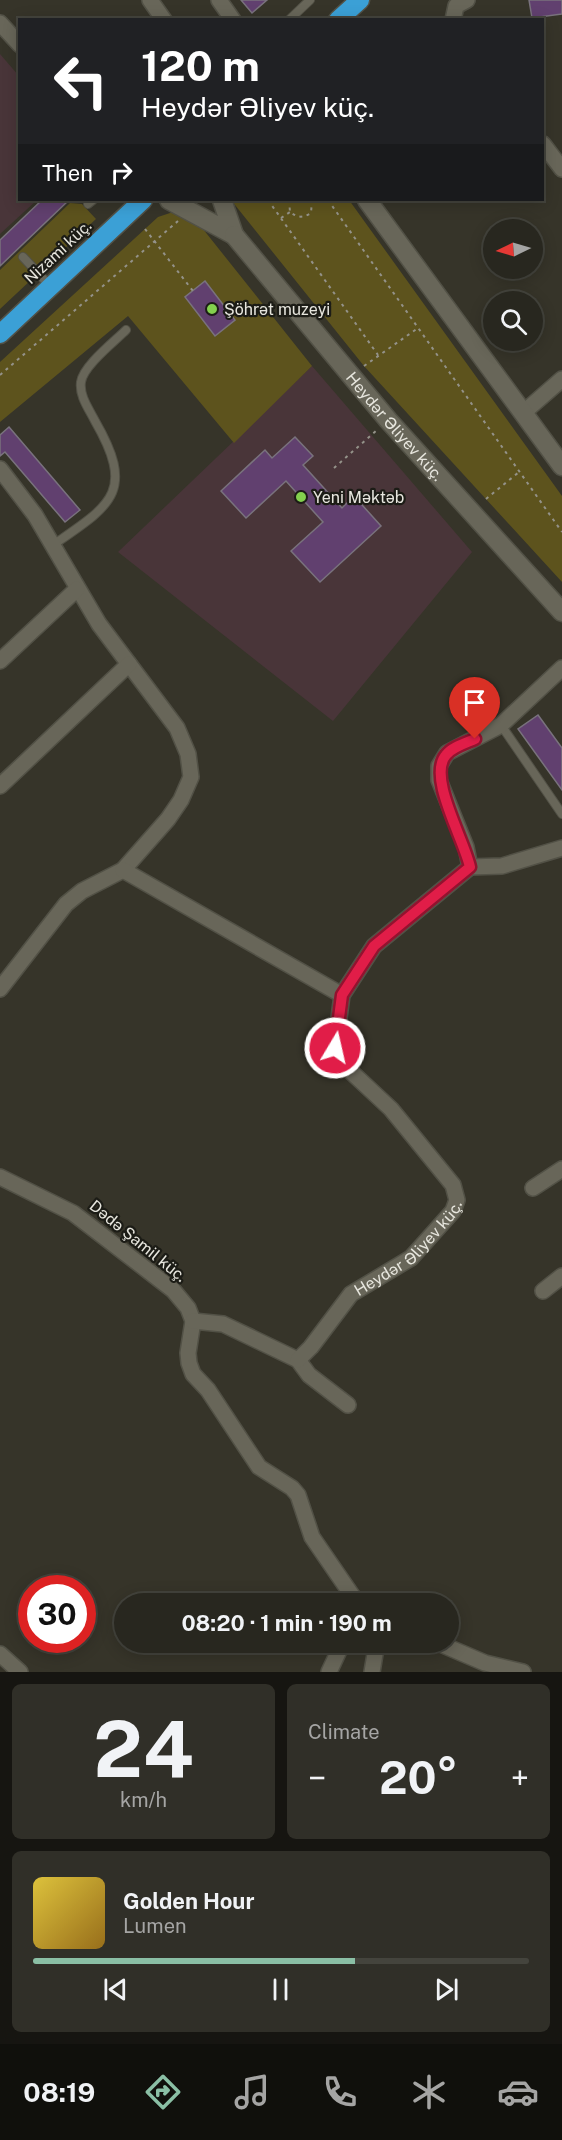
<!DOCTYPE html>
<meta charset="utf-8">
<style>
:root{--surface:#28271f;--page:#302f28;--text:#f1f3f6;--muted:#a5a5a4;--line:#44443d;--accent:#8abfa5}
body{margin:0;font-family:"Public Sans",sans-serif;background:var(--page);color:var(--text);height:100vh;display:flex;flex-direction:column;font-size:22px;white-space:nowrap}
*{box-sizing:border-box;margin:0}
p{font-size:20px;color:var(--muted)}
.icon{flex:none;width:33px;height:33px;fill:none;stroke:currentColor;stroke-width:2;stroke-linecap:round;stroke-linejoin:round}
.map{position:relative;height:1672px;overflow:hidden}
.details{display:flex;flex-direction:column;gap:12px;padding:12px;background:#161511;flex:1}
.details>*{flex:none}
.hud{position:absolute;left:18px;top:18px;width:526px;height:183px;border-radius:0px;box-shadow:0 3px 15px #0003,0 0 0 2px var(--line);background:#202124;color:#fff;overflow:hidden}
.needle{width:39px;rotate:265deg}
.tools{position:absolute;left:483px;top:219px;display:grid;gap:12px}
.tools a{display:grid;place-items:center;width:60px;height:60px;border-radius:50%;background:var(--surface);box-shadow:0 3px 15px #0003,0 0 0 2px var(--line);font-size:30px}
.speed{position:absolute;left:18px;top:1575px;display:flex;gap:12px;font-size:30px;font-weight:700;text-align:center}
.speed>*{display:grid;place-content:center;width:78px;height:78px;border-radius:50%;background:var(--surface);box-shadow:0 3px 15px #0003,0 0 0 2px var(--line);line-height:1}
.speed .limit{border:9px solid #d22;background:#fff;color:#111}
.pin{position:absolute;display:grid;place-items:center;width:51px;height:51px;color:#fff;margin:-62px -26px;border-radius:50% 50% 50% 0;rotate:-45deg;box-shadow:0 0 6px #0007}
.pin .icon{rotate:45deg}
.me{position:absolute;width:66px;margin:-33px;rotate:9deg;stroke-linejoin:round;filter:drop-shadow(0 0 4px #0008)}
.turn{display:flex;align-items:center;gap:21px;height:126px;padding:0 24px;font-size:27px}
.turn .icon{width:78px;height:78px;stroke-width:2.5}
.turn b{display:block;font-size:42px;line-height:51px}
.then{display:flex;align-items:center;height:57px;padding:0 24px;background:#0003;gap:12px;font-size:22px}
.big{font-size:45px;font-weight:700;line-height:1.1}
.details .tile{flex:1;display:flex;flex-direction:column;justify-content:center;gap:9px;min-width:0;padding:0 21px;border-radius:9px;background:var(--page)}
.details .dial{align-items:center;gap:0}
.dial b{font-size:78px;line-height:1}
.song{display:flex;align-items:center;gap:18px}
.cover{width:72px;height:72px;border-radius:9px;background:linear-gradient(135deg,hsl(50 70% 55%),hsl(40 70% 35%))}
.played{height:6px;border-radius:3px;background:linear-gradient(90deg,var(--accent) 65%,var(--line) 65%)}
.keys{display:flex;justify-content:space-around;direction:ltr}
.heat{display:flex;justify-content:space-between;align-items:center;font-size:33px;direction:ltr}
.details .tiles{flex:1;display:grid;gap:12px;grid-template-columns:1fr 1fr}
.tile:last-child{grid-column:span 2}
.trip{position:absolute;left:114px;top:1593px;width:345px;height:60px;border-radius:30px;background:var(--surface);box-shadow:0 3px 15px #0003,0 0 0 2px var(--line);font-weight:700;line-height:60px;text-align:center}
.menu{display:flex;height:96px;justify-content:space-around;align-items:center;background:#10100c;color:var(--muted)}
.menu .icon{width:42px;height:42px}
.menu .selected{color:var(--accent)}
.menu b{font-size:27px;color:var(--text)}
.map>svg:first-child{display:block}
.education{fill:#493539}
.green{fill:#5d531d}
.building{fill:#61406f;stroke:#79727d;stroke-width:1.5}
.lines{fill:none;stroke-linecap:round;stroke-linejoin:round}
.lane-casing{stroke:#525146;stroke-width:10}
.street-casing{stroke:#525146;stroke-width:18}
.secondary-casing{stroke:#525146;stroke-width:21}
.highway-casing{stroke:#525146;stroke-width:21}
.path{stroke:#949289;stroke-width:2;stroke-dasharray:3 4.5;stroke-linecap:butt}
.lane{stroke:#686659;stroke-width:8}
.street{stroke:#686659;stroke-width:15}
.secondary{stroke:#686659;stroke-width:18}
.highway{stroke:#3ba0d6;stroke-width:18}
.route-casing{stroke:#92132f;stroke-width:15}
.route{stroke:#e11d48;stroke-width:10}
.poi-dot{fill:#83d04e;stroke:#1c1c16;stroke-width:2}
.labels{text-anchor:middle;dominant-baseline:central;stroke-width:4.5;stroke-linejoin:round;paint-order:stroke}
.street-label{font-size:16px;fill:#e7e6de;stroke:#1c1c16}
.poi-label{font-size:16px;fill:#e7e6de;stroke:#1c1c16;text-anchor:start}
</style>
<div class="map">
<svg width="562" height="1672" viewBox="0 0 562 1672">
<rect width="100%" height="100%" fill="#363429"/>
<path class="education" d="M 0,54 L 19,76 L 20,200 L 37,200 L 0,234 Z
M 312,366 L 472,552 L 333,721 L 118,552 Z"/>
<path class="green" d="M 231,200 L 349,200 L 562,496 L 562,582 L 364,366 Z
M 70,203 L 82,204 L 96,219 L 0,309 L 0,270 Z
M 176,211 L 203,229 L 312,366 L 234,443 L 128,316 L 0,422 L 0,362 L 158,217 Z"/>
<path class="building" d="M 241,0 L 267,0 L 252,13 Z
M 529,0 L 562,0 L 562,14 L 532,18 Z
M 42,200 L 69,200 L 0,266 L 0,240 Z
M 205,281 L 235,320 L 215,336 L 185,297 Z
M 9,427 L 80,510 L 65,522 L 5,452 L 0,456 L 0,435 Z
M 295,437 L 313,456 L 303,465 L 342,508 L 354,496 L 381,526 L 320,582 L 291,551 L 323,522 L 286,481 L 246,518 L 221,491 L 265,450 L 272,458 Z
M 538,715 L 562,748 L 562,790 L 518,729 Z"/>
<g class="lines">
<defs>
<path id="lane" d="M 289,20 L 310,0
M 88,204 L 93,200
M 23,257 L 50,286
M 53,545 C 111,505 136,492 95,421 C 89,409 79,396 81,382 C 83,366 114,342 126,330
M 501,725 L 562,814"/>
<g id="street">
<path d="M 150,0 L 164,20"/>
<path d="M 219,0 L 233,20"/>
<path d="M 453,20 L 456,6 L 467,0"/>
<path d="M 0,23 L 20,45"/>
<path d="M 543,144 L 562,169"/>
<path d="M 523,413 L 562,379"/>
<path d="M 0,469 L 35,515 L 99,624 L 177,728 L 188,754 L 191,777 L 181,800 L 168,819 L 123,870 L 82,891 L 66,904 L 0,989"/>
<path d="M 0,661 L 77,589"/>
<path d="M 0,786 L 129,664"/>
<path d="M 470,867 L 502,866 L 562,848"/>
<path d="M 123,870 L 342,995"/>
<path d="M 0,1177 L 73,1213 L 173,1290 L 188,1308 L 193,1321 L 188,1353 L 189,1363 L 193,1374 L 208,1390 L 259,1467 L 292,1488 L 298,1495 L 312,1537 L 358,1604"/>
<path d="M 533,1188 L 562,1169"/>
<path d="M 543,1291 L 562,1276"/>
<path d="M 193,1321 L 223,1324 L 298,1360 L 309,1375 L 348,1405"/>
<path id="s1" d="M 298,1360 L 311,1347 L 351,1294 L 411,1258 L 453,1211 L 457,1200 L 453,1185 L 391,1109 L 347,1068 L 335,1048 L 342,995 L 374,946 L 470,867 L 466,847 L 439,780 L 439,766 L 447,753 L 501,725 L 562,668"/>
<path d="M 436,1642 L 485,1663 L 523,1672"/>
<path d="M 0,1654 L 20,1672"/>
<path d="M 329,1672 L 343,1642"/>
<path d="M 372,1672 L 377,1642"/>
</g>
<g id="secondary">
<path d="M 169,200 L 234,235 L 222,200"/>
<path d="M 367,200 L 562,466"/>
<path id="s2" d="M 234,235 L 388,420 L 562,612"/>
</g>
<path id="highway" d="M 338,20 L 360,0
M 0,334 L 143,200"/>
</defs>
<use href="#lane" class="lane-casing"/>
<use href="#street" class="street-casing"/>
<use href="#secondary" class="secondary-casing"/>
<use href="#highway" class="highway-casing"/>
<path class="path" d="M 268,200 L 378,355
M 289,200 L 290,212 C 298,218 303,218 311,213 L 312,200
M 328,200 L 562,532
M 281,218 L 290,212
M 145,229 L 193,291
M 364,366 L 418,328
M 0,375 L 178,221
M 334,468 L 377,430
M 486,499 L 519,472"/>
<use href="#lane" class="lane"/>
<use href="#street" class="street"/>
<use href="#secondary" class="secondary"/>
<use href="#highway" class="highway"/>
</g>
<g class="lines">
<defs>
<path id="route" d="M 335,1048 L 342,995 L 374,946 L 470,867 C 464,839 427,777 446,755 C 452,747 466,743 475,739"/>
</defs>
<use href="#route" class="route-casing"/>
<use href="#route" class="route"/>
</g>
<g class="poi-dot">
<circle cx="212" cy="309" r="6"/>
<circle cx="301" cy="497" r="6"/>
</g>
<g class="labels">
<g class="street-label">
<text transform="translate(58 252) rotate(-43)">Nizami küç.</text>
<text stroke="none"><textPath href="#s2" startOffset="250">Heydər Əliyev küç.</textPath></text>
<text transform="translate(138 1241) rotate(39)">Dədə Şamil küç.</text>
<text stroke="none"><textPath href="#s1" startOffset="159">Heydər Əliyev küç.</textPath></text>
</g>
<g class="poi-label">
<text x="224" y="309">Şöhrət muzeyi</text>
<text x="313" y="497">Yeni Məktəb</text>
</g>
</g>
</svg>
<div class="tools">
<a><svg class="needle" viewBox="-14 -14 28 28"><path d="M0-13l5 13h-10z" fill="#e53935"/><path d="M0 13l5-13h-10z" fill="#a5a5a4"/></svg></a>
<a><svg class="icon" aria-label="search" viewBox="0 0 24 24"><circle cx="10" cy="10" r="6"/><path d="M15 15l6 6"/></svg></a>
</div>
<div class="speed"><div class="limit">30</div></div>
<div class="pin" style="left:475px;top:739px;background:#d93025"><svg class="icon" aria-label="arrive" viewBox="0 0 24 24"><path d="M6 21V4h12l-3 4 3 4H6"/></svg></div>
<svg class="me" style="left:335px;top:1048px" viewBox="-20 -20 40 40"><circle r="17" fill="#e11d48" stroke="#fff" stroke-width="3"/><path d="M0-11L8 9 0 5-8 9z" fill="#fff"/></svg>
<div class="trip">08:20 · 1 min · 190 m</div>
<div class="hud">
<div class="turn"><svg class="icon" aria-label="left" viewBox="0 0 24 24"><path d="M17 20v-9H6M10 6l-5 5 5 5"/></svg><div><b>120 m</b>Heydər Əliyev küç.</div></div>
<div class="then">Then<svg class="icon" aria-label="right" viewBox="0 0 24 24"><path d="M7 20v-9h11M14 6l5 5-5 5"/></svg></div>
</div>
</div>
<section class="details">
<div class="tiles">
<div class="tile dial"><b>24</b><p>km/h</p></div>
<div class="tile"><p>Climate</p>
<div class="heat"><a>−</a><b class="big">20°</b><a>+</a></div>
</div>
<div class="tile">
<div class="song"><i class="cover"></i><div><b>Golden Hour</b><p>Lumen</p></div></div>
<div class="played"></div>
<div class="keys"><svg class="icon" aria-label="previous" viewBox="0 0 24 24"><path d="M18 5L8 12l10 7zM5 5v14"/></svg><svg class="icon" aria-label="pause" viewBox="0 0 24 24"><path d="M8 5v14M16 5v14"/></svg><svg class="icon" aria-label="next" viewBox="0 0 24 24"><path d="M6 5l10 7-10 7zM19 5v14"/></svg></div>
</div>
</div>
</section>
<nav class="menu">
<b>08:19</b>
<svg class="icon selected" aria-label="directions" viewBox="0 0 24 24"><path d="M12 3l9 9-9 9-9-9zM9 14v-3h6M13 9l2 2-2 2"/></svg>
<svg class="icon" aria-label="music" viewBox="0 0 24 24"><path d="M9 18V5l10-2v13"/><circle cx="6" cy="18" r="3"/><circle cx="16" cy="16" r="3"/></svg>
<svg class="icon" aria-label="phone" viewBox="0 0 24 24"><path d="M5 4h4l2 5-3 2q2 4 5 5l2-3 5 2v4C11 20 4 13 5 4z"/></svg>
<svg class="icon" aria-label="climate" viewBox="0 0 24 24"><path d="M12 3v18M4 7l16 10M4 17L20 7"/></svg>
<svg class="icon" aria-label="car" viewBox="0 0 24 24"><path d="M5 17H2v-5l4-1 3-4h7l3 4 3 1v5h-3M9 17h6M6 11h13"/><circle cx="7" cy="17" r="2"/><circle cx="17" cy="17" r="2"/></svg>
</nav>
